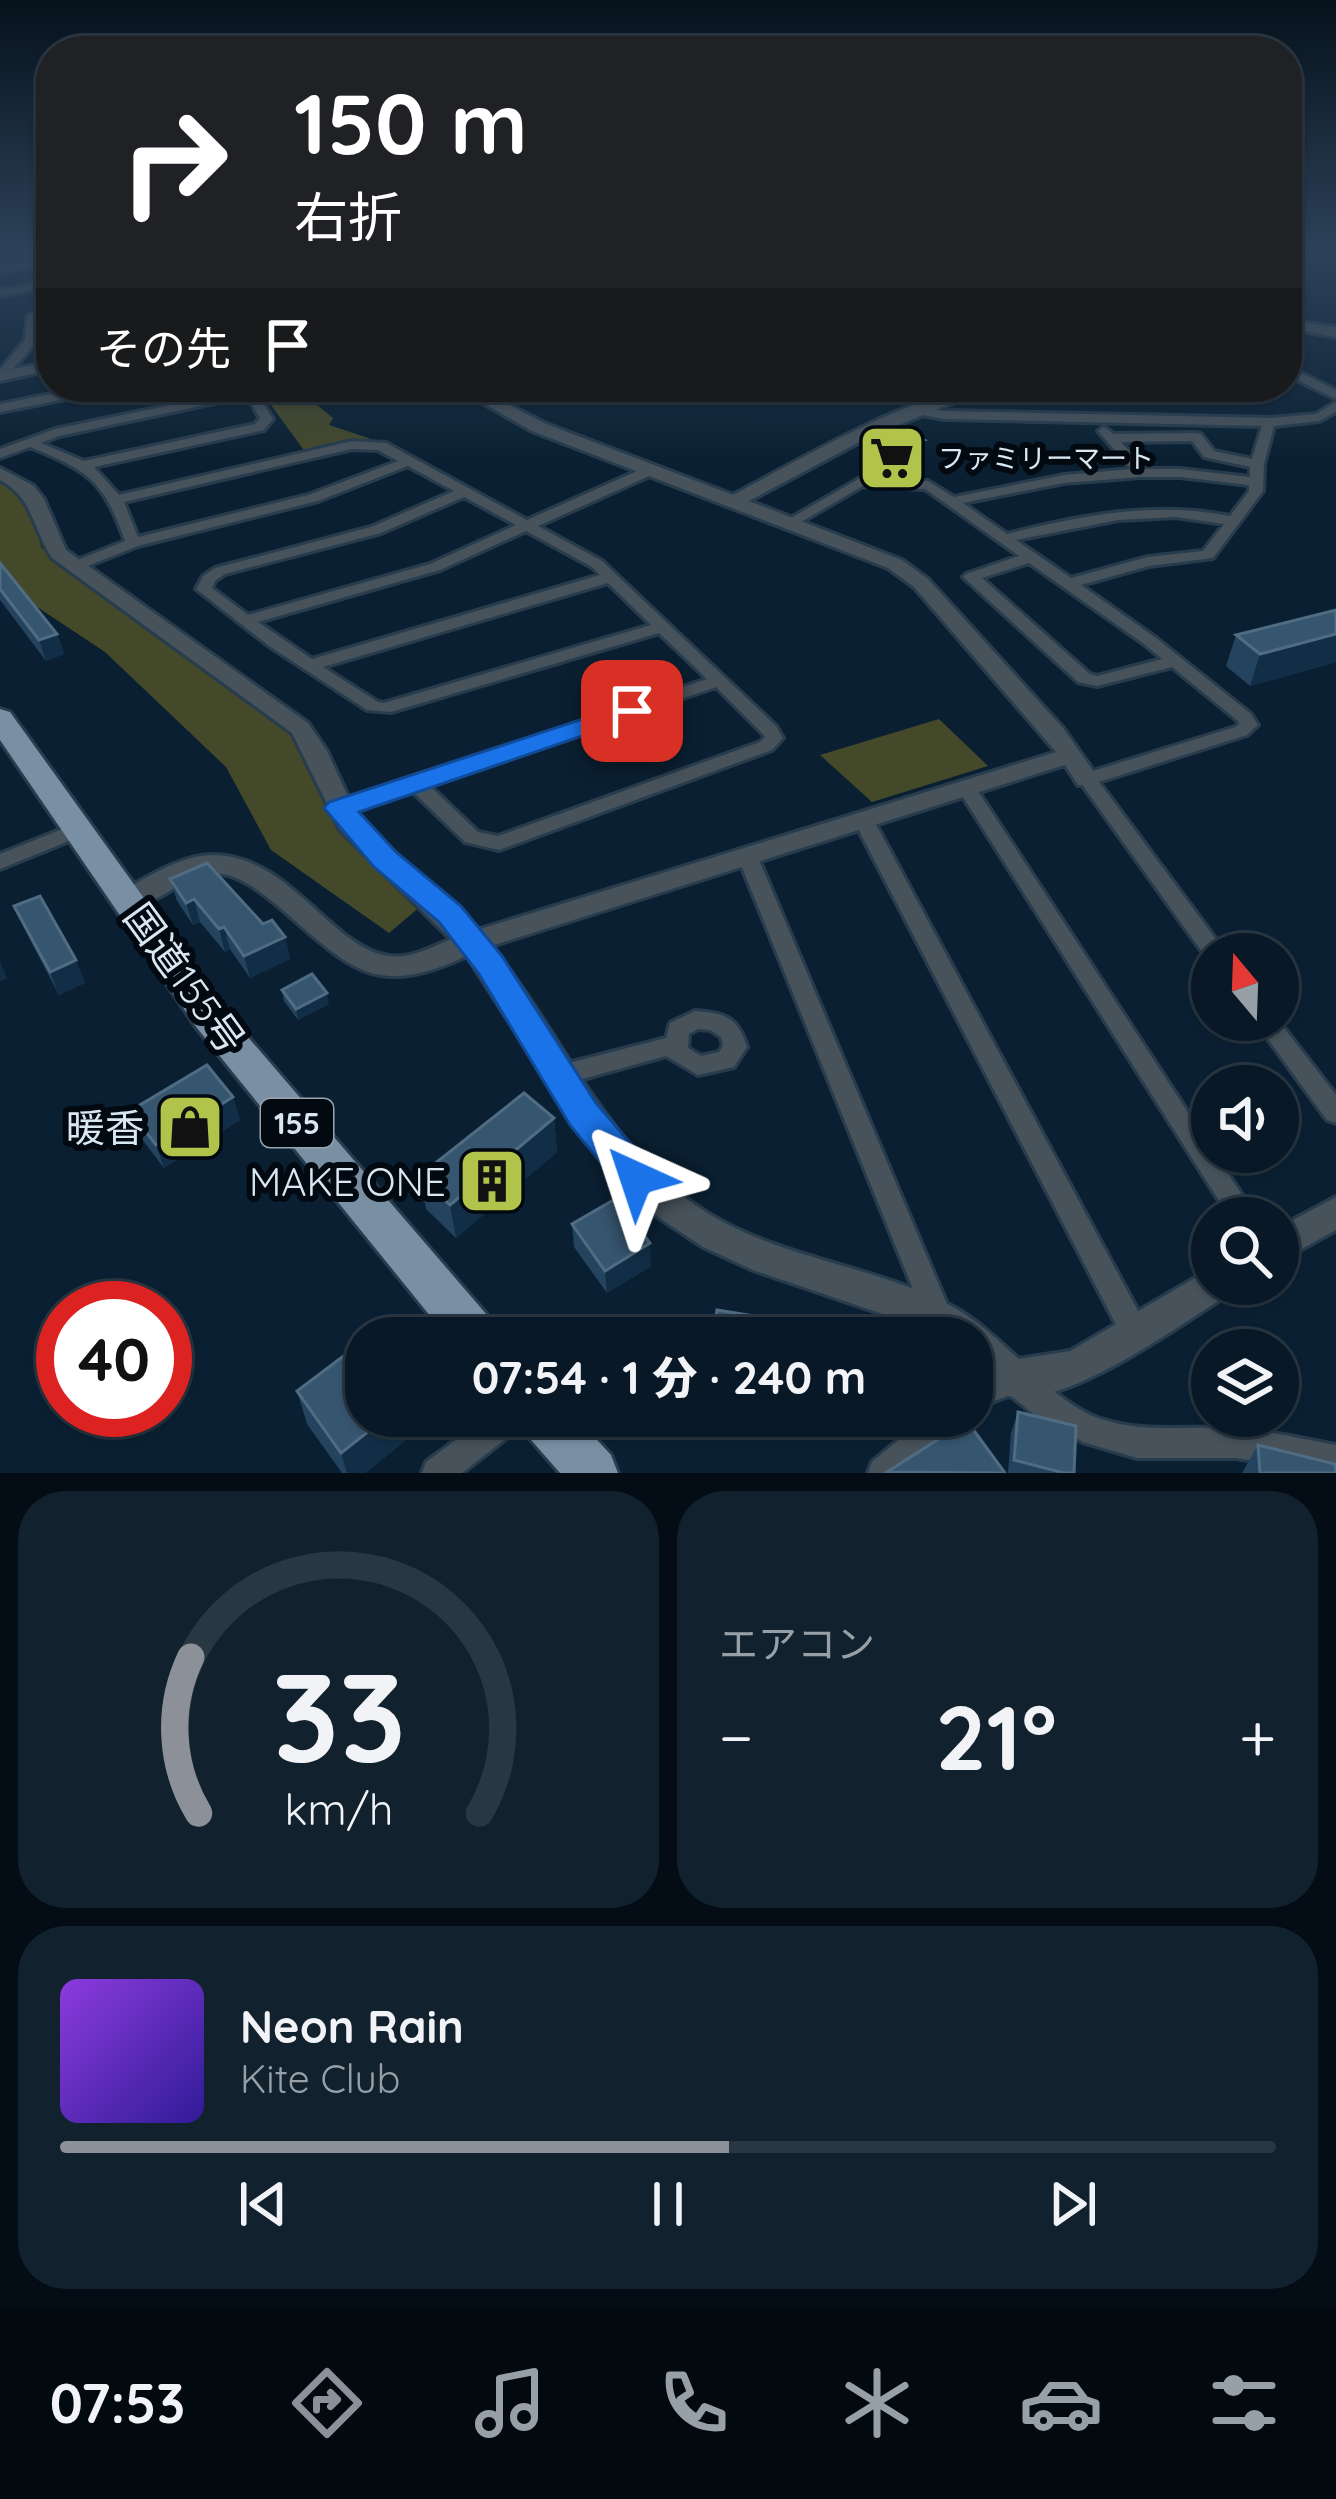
<!DOCTYPE html>
<html lang="ja">
<meta charset="utf-8">
<style>
:root{--surface:#081826;--page:#11212e;--text:#f1f3f6;--muted:#98a0a7;--line:#293743;--accent:#8c9099}
body{margin:0;font-family:Quicksand,"Noto Sans JP",sans-serif;background:var(--page);color:var(--text);height:100vh;display:flex;flex-direction:column;font-size:45px;white-space:nowrap}
*{box-sizing:border-box;margin:0}
p{font-size:39px;color:var(--muted)}
.icon{flex:none;width:66px;height:66px;fill:none;stroke:currentColor;stroke-width:2;stroke-linecap:round;stroke-linejoin:round}
.map{position:relative;height:1473px;overflow:hidden}
.sheet{display:flex;flex-direction:column;gap:18px;padding:18px;background:#040d15;flex:1}
.sheet>*{flex:none}
.hud{position:absolute;left:36px;top:36px;width:1266px;height:366px;border-radius:48px;box-shadow:0 3px 9px #0004,0 0 0 3px var(--line);background:#202124;color:#fff;overflow:hidden}
.needle{width:78px;rotate:341deg}
.tools{position:absolute;left:1191px;top:933px;display:grid;gap:24px}
.tools a{display:grid;place-items:center;width:108px;height:108px;border-radius:50%;background:var(--surface);box-shadow:0 3px 9px #0004,0 0 0 3px var(--line);font-size:60px}
.speed{position:absolute;left:36px;top:1281px;display:flex;gap:24px;font-size:60px;font-weight:700;text-align:center}
.speed>*{display:grid;place-content:center;width:156px;height:156px;border-radius:50%;background:var(--surface);box-shadow:0 3px 9px #0004,0 0 0 3px var(--line);line-height:1}
.speed .limit{border:18px solid #d22;background:#fff;color:#111}
.pin{position:absolute;display:grid;place-items:center;width:102px;height:102px;color:#fff;margin:-51px;border-radius:24px;box-shadow:0 6px 18px #0006}
.me{position:absolute;width:132px;margin:-66px;rotate:318deg;stroke-linejoin:round;filter:drop-shadow(0 0 9px #0008)}
.turn{display:flex;align-items:center;gap:42px;height:252px;padding:0 60px;font-size:54px}
.turn .icon{width:156px;height:156px;stroke-width:2.5}
.turn b{display:block;font-size:84px;line-height:102px}
.then{display:flex;align-items:center;height:114px;padding:0 60px;background:#0003;gap:24px;font-size:45px}
.big{font-size:90px;font-weight:800;line-height:1.1}
.sheet .widget{flex:1;display:flex;flex-direction:column;justify-content:center;gap:18px;min-width:0;padding:0 42px;border-radius:48px;background:var(--page)}
.sheet .dial{align-items:center;gap:0}
.dial svg{height:312px;overflow:visible;fill:none;stroke:var(--line);stroke-width:7;stroke-linecap:round;text-anchor:middle}
.dial text{fill:var(--text);stroke:none}
.song{display:flex;align-items:center;gap:36px}
.cover{width:144px;height:144px;border-radius:18px;background:linear-gradient(135deg,hsl(270 70% 55%),hsl(250 70% 35%))}
.played{height:12px;border-radius:6px;background:linear-gradient(90deg,var(--accent) 55%,var(--line) 55%)}
.keys{display:flex;justify-content:space-around;direction:ltr}
.heat{display:flex;justify-content:space-between;align-items:center;font-size:66px;direction:ltr}
.sheet .tiles{flex:1;display:grid;gap:18px;grid-template-columns:1fr 1fr}
.widget:last-child{grid-column:span 2}
.trip{position:absolute;left:345px;top:1317px;width:648px;height:120px;border-radius:48px;background:var(--surface);box-shadow:0 3px 9px #0004,0 0 0 3px var(--line);font-weight:800;line-height:120px;text-align:center}
.menu{display:flex;height:192px;justify-content:space-around;align-items:center;background:#030a0f;color:var(--muted)}
.menu .icon{width:84px;height:84px}
.menu .on{color:var(--accent)}
.menu b{font-size:54px;color:var(--text)}
.map>svg:first-child{display:block}
.green{fill:#44492a}
.lines{fill:none;stroke-linecap:round;stroke-linejoin:round}
.stream{stroke:#0e1100;stroke-width:4.5}
.minor-casing{stroke:#273c4d;stroke-width:6}
.tertiary-casing{stroke:#273c4d;stroke-width:6}
.trunk-casing{stroke:#273c4d;stroke-width:6}
.minor{fill:#47525b;fill-rule:evenodd}
.tertiary{fill:#47525b;fill-rule:evenodd}
.trunk{fill:#788fa4;fill-rule:evenodd}
.wall{fill:#23435e}
.shaded-wall{fill:#112e46}
.building{fill:#36556e;stroke:#506c83;stroke-width:3}
.route{fill:#1a73e8;stroke:#114b97;stroke-width:3}
.labels{text-anchor:middle;dominant-baseline:central;stroke-width:12;stroke-linejoin:round;paint-order:stroke}
.far-poi-label{font-size:27px;fill:#d9e7f3;stroke:#030911;text-anchor:start}
.shield{fill:#030911;stroke:#99a4af;stroke-width:3}
.shield-label{font-size:30px;font-weight:bold;fill:#d9e7f3}
.near-street-label{font-size:39px;fill:#d9e7f3;stroke:#030911}
.near-poi-label{font-size:39px;fill:#d9e7f3;stroke:#030911;text-anchor:end}
</style>
<div class="map">
<svg width="1336" height="1473" viewBox="0 0 1336 1473">
<rect width="100%" height="100%" fill="#0a2032"/>
<path class="green" d="M 301,392 L 333,418 L 329,425 L 374,440 L 306,453 L 268,401 Z
M 0,479 L 33,500 L 41,547 L 66,569 L 283,727 L 299,743 L 330,814 L 421,906 L 389,933 L 271,850 L 226,767 L 105,652 L 19,595 L 0,599 Z
M 939,719 L 988,766 L 872,802 L 820,755 Z"/>
<g class="lines">
<path class="stream" d="M 1300,255 L 1336,264"/>
<defs>
<path id="minor" d="M 51,258 L 51,264 L 0,272 L 0,266 Z
M 51,281 L 51,287 L 0,296 L 0,290 Z
M 51,306 L 51,313 L 39,317 L 37,341 L 13,369 L 51,362 L 51,370 L 0,381 L 0,370 L 25,340 L 28,315 Z
M 1287,366 L 1336,390 L 1336,399 L 1287,375 Z
M 87,387 L 112,387 L 106,391 L 0,412 L 0,404 Z
M 241,387 L 253,387 L 273,419 L 264,430 L 94,467 L 119,495 L 352,441 L 386,443 L 527,520 L 646,467 L 656,467 L 656,473 L 538,526 L 602,561 L 776,726 L 783,738 L 772,750 L 499,850 L 465,842 L 412,791 L 346,813 L 332,813 L 329,809 L 332,805 L 707,679 L 659,633 L 391,712 L 367,710 L 269,646 L 196,589 L 203,576 L 215,568 L 371,527 L 454,491 L 408,466 L 318,501 L 138,546 L 75,571 L 70,569 L 70,563 L 125,541 C 103,480 89,471 30,447 L 0,458 L 0,449 L 55,429 L 243,390 ZM 247,396 L 260,418 L 255,424 L 84,461 L 41,443 L 59,436 ZM 352,449 L 378,450 L 398,461 L 308,495 L 138,537 L 124,502 ZM 464,497 L 516,525 L 430,564 L 248,615 L 212,588 L 215,581 L 225,574 L 381,533 ZM 526,531 L 592,567 L 600,575 L 312,659 L 258,622 L 440,570 ZM 608,583 L 651,625 L 384,703 L 378,702 L 323,667 ZM 716,687 L 762,733 L 765,737 L 760,742 L 498,836 L 478,832 L 429,785 Z
M 913,387 L 925,387 L 926,408 L 945,411 L 1272,418 L 1316,414 L 1336,402 L 1336,412 L 1319,421 L 1274,426 L 1264,464 L 1263,491 L 1213,558 L 1149,566 L 1081,585 L 1156,638 L 1251,714 L 1258,725 L 1247,735 L 1099,782 L 1227,954 L 1212,954 L 1212,961 L 1208,960 L 1078,779 L 1080,775 L 1235,727 L 1239,724 L 1238,721 L 1172,667 L 1097,686 L 1078,682 L 963,577 L 966,574 L 1019,556 L 925,489 L 863,486 L 796,525 L 786,525 L 784,522 L 860,478 L 928,481 L 954,497 L 1064,475 L 1131,469 L 1098,431 L 1104,427 L 1114,434 L 1196,433 L 1201,434 L 1214,451 L 1252,459 L 1262,426 L 945,419 L 916,414 ZM 1192,441 L 1204,457 L 1250,467 L 1250,477 L 1180,469 L 1145,469 L 1121,442 ZM 1141,477 L 1180,477 L 1249,485 L 1249,491 L 1230,516 C 1154,501 1081,515 1007,534 L 963,503 L 1064,483 ZM 1176,517 L 1224,524 L 1203,551 L 1148,557 L 1071,578 L 1016,540 L 1118,520 ZM 1029,563 L 1144,644 L 1162,659 L 1097,676 L 1090,674 L 982,578 Z
M 965,780 L 972,782 L 1257,1218 L 1230,1218 L 956,786 Z
M 863,813 L 873,819 L 1144,1322 L 1148,1331 L 1144,1340 L 1134,1344 L 1124,1340 L 853,819 Z
M 77,823 L 84,825 L 87,830 L 84,835 L 0,869 L 0,854 Z
M 747,848 L 754,850 L 757,855 L 952,1316 L 948,1325 L 938,1329 L 928,1325 L 924,1316 L 737,855 L 740,850 Z
M 695,1011 C 725,1013 738,1017 747,1047 L 734,1067 L 698,1075 L 666,1056 L 561,1085 L 553,1082 L 549,1075 L 553,1068 L 561,1065 L 666,1038 L 670,1023 ZM 698,1029 L 710,1030 L 721,1037 L 723,1046 L 719,1052 L 701,1056 L 688,1048 L 689,1034 Z
M 1254,1020 L 1278,1020 L 1336,1095 L 1336,1123 L 1327,1120 Z
M 1013,1365 C 1044,1377 1066,1408 1101,1419 C 1144,1433 1188,1426 1233,1428 C 1267,1430 1302,1439 1336,1445 L 1336,1473 L 1236,1458 L 1137,1458 L 1083,1442 L 1037,1417 L 1010,1395 L 972,1410 L 972,1382 Z
M 488,1416 L 527,1416 L 522,1426 L 462,1473 L 422,1473 L 426,1462 Z
M 927,1416 L 964,1416 L 959,1426 L 906,1473 L 868,1473 L 872,1462 Z"/>
<path id="tertiary" d="M 1287,320 L 1336,327 L 1336,337 L 1287,328 Z
M 455,387 L 475,387 L 544,423 L 733,495 C 798,461 920,387 992,387 L 869,437 L 749,501 L 902,560 L 928,579 L 1063,728 L 1099,779 L 1096,785 L 1078,785 L 1065,765 L 491,946 C 564,1036 606,1151 709,1214 C 785,1260 878,1266 955,1308 C 980,1322 998,1341 1019,1359 L 1070,1351 L 1212,1268 L 1212,1284 L 1231,1284 L 1226,1296 C 1178,1326 1064,1410 1008,1396 C 994,1392 983,1377 972,1367 L 972,1338 L 938,1338 L 909,1323 L 753,1270 L 703,1247 L 658,1217 L 629,1191 L 581,1133 L 467,956 C 377,997 354,972 285,912 C 270,899 251,883 231,876 C 187,862 154,917 118,907 L 114,900 L 118,893 C 147,878 180,855 213,855 C 290,855 331,948 389,956 C 411,959 432,947 451,939 L 340,830 L 292,733 L 52,558 C 33,530 33,497 0,480 L 0,468 L 34,486 L 44,499 L 66,550 L 308,723 L 327,751 L 358,818 L 477,930 L 1056,752 L 914,587 L 888,568 L 532,431 Z
M 1336,1197 L 1336,1230 L 1278,1262 L 1278,1228 Z"/>
<path id="trunk" d="M 0,709 L 10,712 L 223,1008 L 493,1322 L 500,1338 L 448,1338 L 197,1028 L 0,740 Z
M 518,1416 L 575,1416 L 611,1455 L 618,1473 L 560,1473 L 525,1433 Z"/>
</defs>
<use href="#minor" class="minor-casing"/>
<use href="#tertiary" class="tertiary-casing"/>
<use href="#trunk" class="trunk-casing"/>
<use href="#minor" class="minor"/>
<use href="#tertiary" class="tertiary"/>
<use href="#trunk" class="trunk"/>
</g>
<path class="wall" d="M 863,439 L 921,459 L 889,470 L 862,457 Z
M 0,563 L 57,634 L 64,654 L 46,661 L 0,600 Z
M 1336,610 L 1336,662 L 1250,686 L 1226,666 L 1236,635 Z
M 170,879 L 263,924 L 285,937 L 290,959 L 250,978 L 230,949 L 225,952 L 200,922 L 193,925 L 177,901 Z
M 14,906 L 85,983 L 59,995 L 24,928 Z
M 282,990 L 329,1004 L 298,1020 L 284,1001 Z
M 233,1097 L 240,1120 L 164,1168 L 138,1134 L 130,1111 Z
M 554,1118 L 557,1152 L 456,1238 L 426,1209 L 419,1176 Z
M 572,1224 L 651,1266 L 607,1293 L 574,1247 Z
M 297,1391 L 366,1416 L 420,1416 L 422,1427 L 365,1473 L 342,1473 L 307,1424 Z
M 1018,1412 L 1074,1473 L 1008,1473 L 1011,1433 Z
M 831,1416 L 885,1416 L 883,1425 Z
M 1258,1445 L 1336,1473 L 1242,1473 Z"/>
<path class="shaded-wall" d="M 924,440 L 921,459 L 889,470 L 891,451 Z
M 57,634 L 64,654 L 46,661 L 39,640 Z
M 1336,634 L 1336,662 L 1250,686 L 1260,654 Z
M 194,899 L 200,922 L 193,925 L 186,903 Z
M 224,927 L 230,949 L 225,952 L 219,929 Z
M 285,937 L 290,959 L 250,978 L 244,956 Z
M 76,960 L 85,983 L 59,995 L 50,972 Z
M 0,961 L 7,978 L 0,981 Z
M 327,993 L 329,1004 L 298,1020 L 296,1009 Z
M 233,1097 L 240,1120 L 164,1168 L 156,1145 Z
M 554,1118 L 557,1152 L 456,1238 L 450,1205 Z
M 650,1243 L 651,1266 L 607,1293 L 605,1271 Z
M 388,1416 L 420,1416 L 422,1427 L 365,1473 L 347,1473 L 341,1453 Z"/>
<path class="building" d="M 896,427 L 924,440 L 891,451 L 863,439 Z
M 0,563 L 57,634 L 39,640 L 0,589 Z
M 1336,610 L 1336,634 L 1260,654 L 1236,635 Z
M 207,863 L 263,924 L 272,920 L 285,937 L 244,956 L 224,927 L 219,929 L 194,899 L 186,903 L 170,879 Z
M 40,896 L 76,960 L 50,972 L 14,906 Z
M 312,974 L 327,993 L 296,1009 L 282,990 Z
M 207,1065 L 233,1097 L 156,1145 L 130,1111 Z
M 524,1093 L 554,1118 L 450,1205 L 419,1176 Z
M 617,1198 L 650,1243 L 605,1271 L 572,1224 Z
M 717,1310 L 890,1338 L 713,1338 Z
M 366,1339 L 366,1416 L 388,1416 L 341,1453 L 297,1391 Z
M 1018,1412 L 1076,1426 L 1074,1473 L 1064,1473 L 1014,1460 Z
M 967,1421 L 1005,1473 L 887,1472 Z
M 1258,1445 L 1335,1464 L 1336,1473 L 1260,1473 Z"/>
<linearGradient id="sky" x2="0" y2="1"><stop stop-color="#06121c"/><stop offset="0.55" stop-color="#2d425a"/><stop offset="1" stop-color="#2d425a" stop-opacity="0"/></linearGradient>
<rect width="1336" height="461" fill="url(#sky)"/>
<path class="route" d="M 632,703 L 641,705 L 645,711 L 641,716 L 359,812 L 396,852 L 461,906 L 502,956 L 596,1103 L 650,1166 L 655,1178 L 650,1190 L 636,1195 L 623,1190 L 570,1125 L 479,974 L 439,922 L 374,867 L 324,808 L 329,802 Z"/>
<defs>
<symbol id="supermarket-square" viewBox="-11 -11 22 22"><rect x="-9" y="-9" width="18" height="18" rx="4" fill="#b2c34c" stroke="#030911"/><path d="M-6-5.5h2.5l.6 2H6L4.5 2H-2.5L-4.4-4H-6ZM-1.5 3.2a1.3 1.3 0 1 0 .1 0ZM3 3.2a1.3 1.3 0 1 0 .1 0Z" fill="#111"/></symbol>
<symbol id="shop-square" viewBox="-11 -11 22 22"><rect x="-9" y="-9" width="18" height="18" rx="4" fill="#b2c34c" stroke="#030911"/><path d="M-5-2.5h2.3a2.7 3.5 0 0 1 5.4 0H5L5.5 6h-11ZM-1.5-2.5h3a1.5 2.3 0 0 0-3 0Z" fill="#111"/></symbol>
<symbol id="building-square" viewBox="-11 -11 22 22"><rect x="-9" y="-9" width="18" height="18" rx="4" fill="#b2c34c" stroke="#030911"/><path d="M-4-6H4V6H1V3H-1V6H-4ZM-2.5-4.3h1.7v1.8h-1.7ZM.8-4.3h1.7v1.8H.8ZM-2.5-1h1.7V.8h-1.7ZM.8-1h1.7V.8H.8Z" fill="#111"/></symbol>
</defs>
<g fill-rule="evenodd">
<use href="#supermarket-square" x="854" y="420" width="76" height="76"/>
<use href="#shop-square" x="152" y="1089" width="76" height="76"/>
<use href="#building-square" x="454" y="1143" width="76" height="76"/>
</g>
<g class="labels">
<g class="far-poi-label">
<text x="938" y="458">ファミリーマート</text>
</g>
<rect class="shield" x="261" y="1099" width="72" height="48" rx="9"/>
<g class="shield-label">
<text x="297" y="1123">155</text>
</g>
<g class="near-street-label">
<text transform="translate(185 978) rotate(54)">国道155号</text>
</g>
<g class="near-poi-label">
<text x="144" y="1127">暖香</text>
<text x="446" y="1181">MAKE ONE</text>
</g>
</g>
</svg>
<div class="tools">
<a><svg class="needle" viewBox="-14 -14 28 28"><path d="M0-13l5 13h-10z" fill="#e53935"/><path d="M0 13l5-13h-10z" fill="#98a0a7"/></svg></a>
<a><svg class="icon" aria-label="sound" viewBox="0 0 24 24"><path d="M4 9h4l5-4v14l-5-4H4zM17 9q2 3 0 6"/></svg></a>
<a><svg class="icon" aria-label="search" viewBox="0 0 24 24"><circle cx="10" cy="10" r="6"/><path d="M15 15l6 6"/></svg></a>
<a><svg class="icon" aria-label="layers" viewBox="0 0 24 24"><path d="M12 4l9 5-9 5-9-5zM3 14l9 5 9-5"/></svg></a>
</div>
<div class="speed"><div class="limit">40</div></div>
<div class="pin" style="left:632px;top:711px;background:#d93025"><svg class="icon" aria-label="arrive" viewBox="0 0 24 24"><path d="M6 21V4h12l-3 4 3 4H6"/></svg></div>
<svg class="me" style="left:636px;top:1178px" viewBox="-20 -20 40 40"><path d="M0-17L14 15 0 8-14 15z" fill="#1a73e8" stroke="#fff" stroke-width="4"/></svg>
<div class="trip">07:54 · 1 分 · 240 m</div>
<div class="hud">
<div class="turn"><svg class="icon" aria-label="right" viewBox="0 0 24 24"><path d="M7 20v-9h11M14 6l5 5-5 5"/></svg><div><b>150 m</b>右折</div></div>
<div class="then">その先<svg class="icon" aria-label="arrive" viewBox="0 0 24 24"><path d="M6 21V4h12l-3 4 3 4H6"/></svg></div>
</div>
</div>
<section class="sheet">
<div class="tiles">
<div class="widget dial"><svg viewBox="0 0 100 80">
<path d="M14 69A42 42 0 1 1 86 69"/>
<path d="M14 69A42 42 0 0 1 12 29" stroke="#8c9099"/>
<text x="50" y="56" font-size="32" font-weight="700">33</text>
<text x="50" y="72" font-size="11">km/h</text>
</svg></div>
<div class="widget"><p>エアコン</p>
<div class="heat"><a>−</a><b class="big">21°</b><a>+</a></div>
</div>
<div class="widget">
<div class="song"><i class="cover"></i><div><b>Neon Rain</b><p>Kite Club</p></div></div>
<div class="played"></div>
<div class="keys"><svg class="icon" aria-label="previous" viewBox="0 0 24 24"><path d="M18 5L8 12l10 7zM5 5v14"/></svg><svg class="icon" aria-label="pause" viewBox="0 0 24 24"><path d="M8 5v14M16 5v14"/></svg><svg class="icon" aria-label="next" viewBox="0 0 24 24"><path d="M6 5l10 7-10 7zM19 5v14"/></svg></div>
</div>
</div>
</section>
<nav class="menu">
<b>07:53</b>
<svg class="icon on" aria-label="directions" viewBox="0 0 24 24"><path d="M12 3l9 9-9 9-9-9zM9 14v-3h6M13 9l2 2-2 2"/></svg>
<svg class="icon" aria-label="music" viewBox="0 0 24 24"><path d="M9 18V5l10-2v13"/><circle cx="6" cy="18" r="3"/><circle cx="16" cy="16" r="3"/></svg>
<svg class="icon" aria-label="phone" viewBox="0 0 24 24"><path d="M5 4h4l2 5-3 2q2 4 5 5l2-3 5 2v4C11 20 4 13 5 4z"/></svg>
<svg class="icon" aria-label="climate" viewBox="0 0 24 24"><path d="M12 3v18M4 7l16 10M4 17L20 7"/></svg>
<svg class="icon" aria-label="car" viewBox="0 0 24 24"><path d="M5 17H2v-5l4-1 3-4h7l3 4 3 1v5h-3M9 17h6M6 11h13"/><circle cx="7" cy="17" r="2"/><circle cx="17" cy="17" r="2"/></svg>
<svg class="icon" aria-label="filters" viewBox="0 0 24 24"><path d="M4 7h16M4 17h16"/><circle cx="9" cy="7" r="2"/><circle cx="15" cy="17" r="2"/></svg>
</nav>
